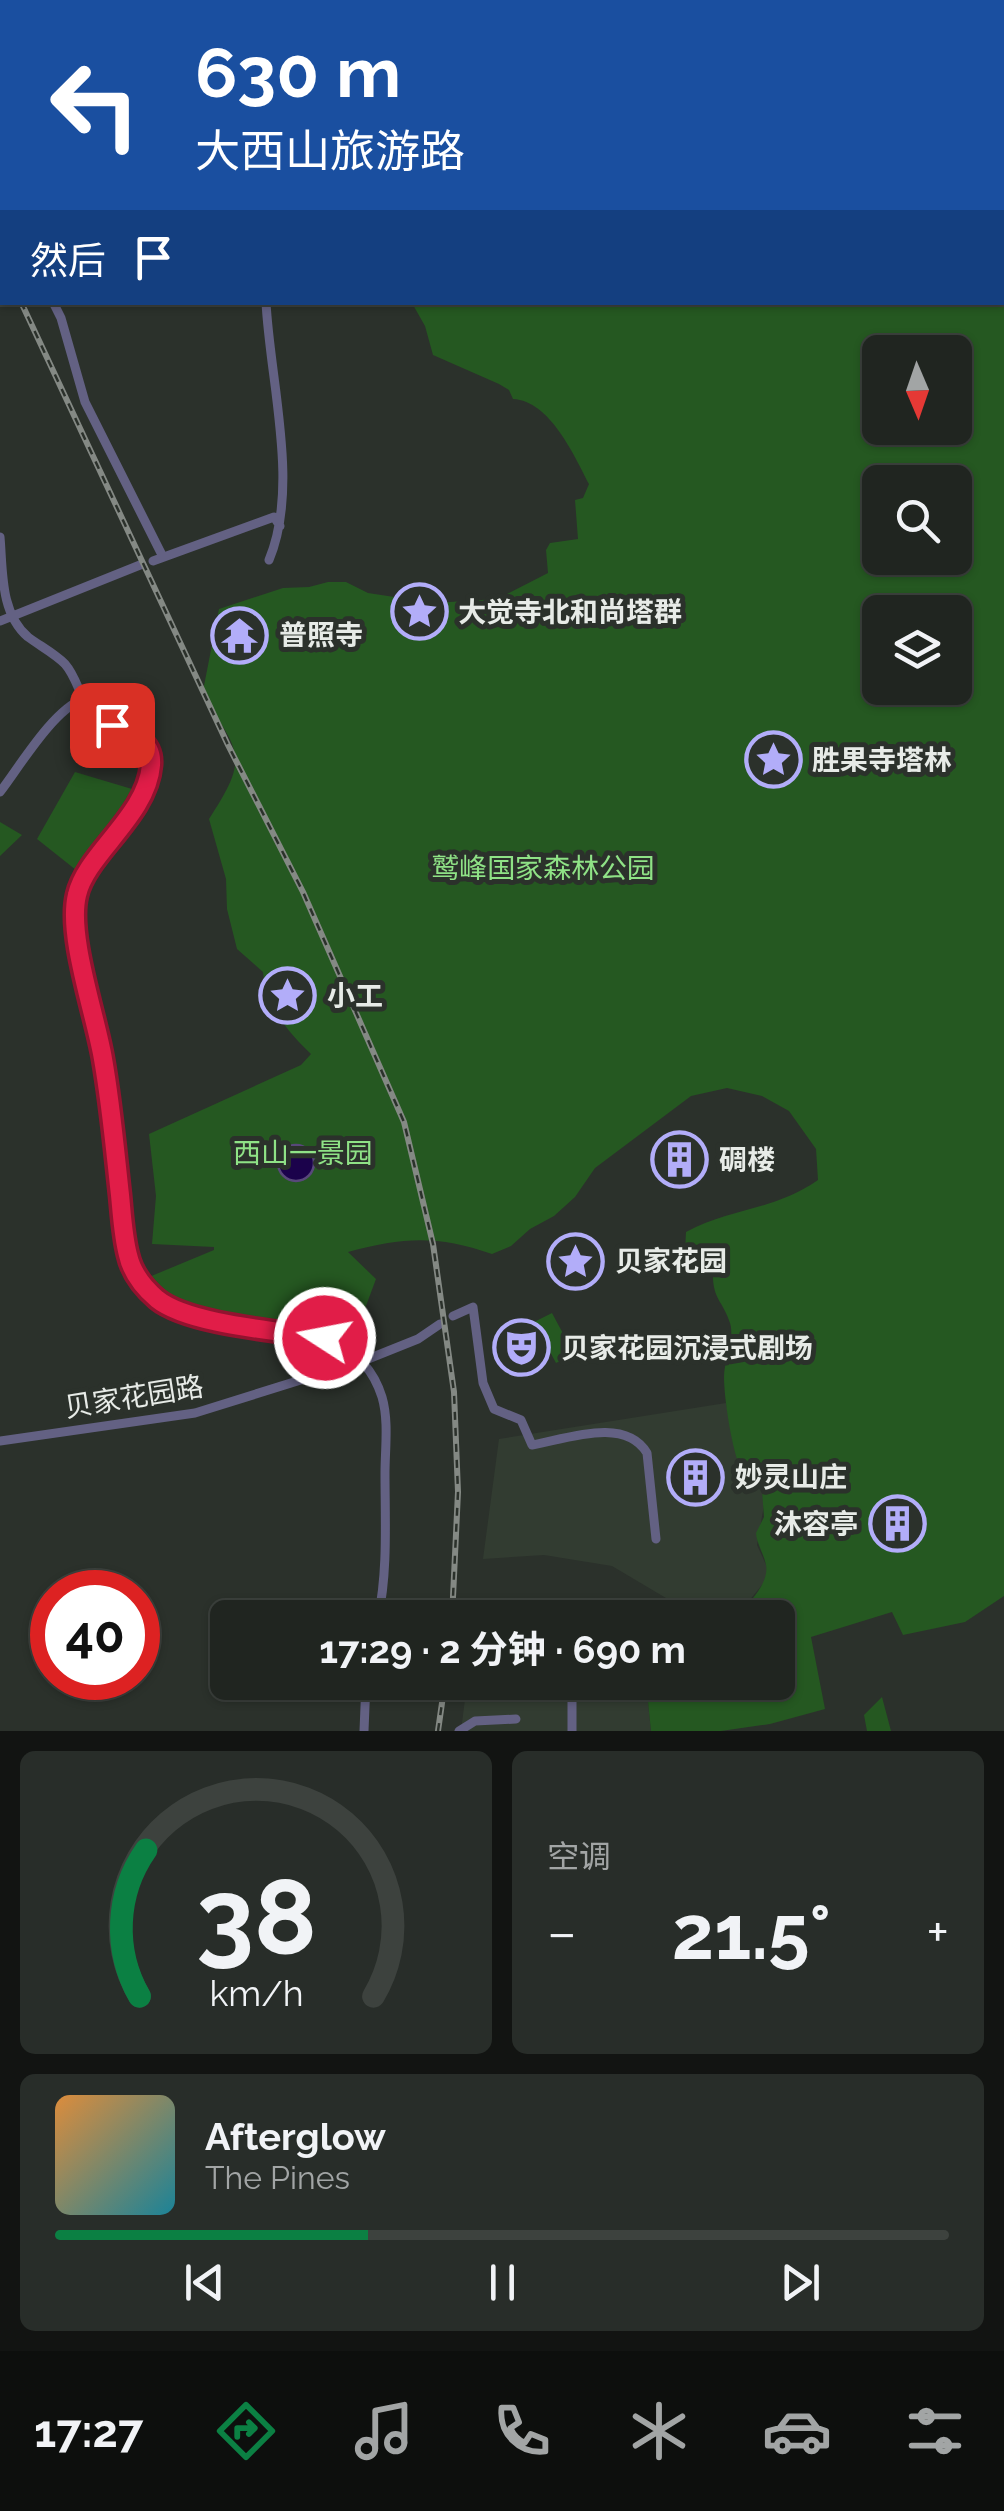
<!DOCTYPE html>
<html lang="zh">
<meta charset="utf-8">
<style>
:root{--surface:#202520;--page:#282d29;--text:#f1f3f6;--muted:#a2a5a5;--line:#3d423e;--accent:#0b8043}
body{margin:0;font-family:Raleway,"Noto Sans SC",sans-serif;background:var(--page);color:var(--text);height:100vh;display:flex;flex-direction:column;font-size:38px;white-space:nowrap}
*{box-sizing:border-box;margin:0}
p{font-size:32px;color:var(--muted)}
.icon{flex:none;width:55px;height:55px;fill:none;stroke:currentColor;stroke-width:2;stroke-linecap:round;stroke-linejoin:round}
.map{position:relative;height:1731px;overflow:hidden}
.drawer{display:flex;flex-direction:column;gap:20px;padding:20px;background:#121412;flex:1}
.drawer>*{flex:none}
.banner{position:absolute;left:0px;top:0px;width:1005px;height:305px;box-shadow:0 2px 8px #0004,0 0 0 2px var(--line);background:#1a4fa0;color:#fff;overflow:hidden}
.needle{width:65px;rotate:178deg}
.buttons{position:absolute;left:862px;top:335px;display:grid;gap:20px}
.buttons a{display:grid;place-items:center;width:110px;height:110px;border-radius:15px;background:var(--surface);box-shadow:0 2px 8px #0004,0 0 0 2px var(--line);font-size:50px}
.speed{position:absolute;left:30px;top:1570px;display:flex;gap:20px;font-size:50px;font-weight:700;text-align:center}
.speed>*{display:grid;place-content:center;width:130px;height:130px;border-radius:50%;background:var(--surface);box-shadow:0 2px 8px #0004,0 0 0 2px var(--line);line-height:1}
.speed .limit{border:15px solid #d22;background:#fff;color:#111}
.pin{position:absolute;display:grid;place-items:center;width:85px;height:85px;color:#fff;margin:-42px;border-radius:20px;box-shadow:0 5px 15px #0006}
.me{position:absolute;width:110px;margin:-55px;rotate:281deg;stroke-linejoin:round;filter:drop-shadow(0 0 8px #0008)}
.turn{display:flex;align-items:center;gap:35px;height:210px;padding:0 30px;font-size:45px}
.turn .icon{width:130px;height:130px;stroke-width:2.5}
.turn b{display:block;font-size:70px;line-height:85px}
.then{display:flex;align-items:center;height:95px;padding:0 30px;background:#0003;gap:20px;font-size:38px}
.big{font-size:75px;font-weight:700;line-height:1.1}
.drawer .card{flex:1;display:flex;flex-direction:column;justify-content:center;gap:15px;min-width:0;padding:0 35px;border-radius:15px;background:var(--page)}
.drawer .dial{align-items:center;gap:0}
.dial svg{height:260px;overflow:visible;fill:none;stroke:var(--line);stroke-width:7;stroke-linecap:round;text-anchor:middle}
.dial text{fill:var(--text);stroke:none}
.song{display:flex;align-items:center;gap:30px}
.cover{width:120px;height:120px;border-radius:15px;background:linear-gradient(135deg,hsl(30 70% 55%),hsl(190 70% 35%))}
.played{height:10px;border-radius:5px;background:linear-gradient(90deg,var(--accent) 35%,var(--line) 35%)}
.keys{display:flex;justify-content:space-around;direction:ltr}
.heat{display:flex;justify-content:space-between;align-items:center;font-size:55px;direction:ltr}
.drawer .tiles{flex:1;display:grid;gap:20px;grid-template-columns:1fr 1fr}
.card:last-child{grid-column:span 2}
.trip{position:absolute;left:210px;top:1600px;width:585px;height:100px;border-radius:15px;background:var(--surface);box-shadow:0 2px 8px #0004,0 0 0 2px var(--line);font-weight:700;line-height:100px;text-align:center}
.tabs{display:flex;height:160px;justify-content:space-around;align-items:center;background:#0d0f0d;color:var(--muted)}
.tabs .icon{width:70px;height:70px}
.tabs .on{color:var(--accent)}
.tabs b{font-size:45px;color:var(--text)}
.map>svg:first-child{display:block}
.built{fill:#323c31}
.green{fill:#255821;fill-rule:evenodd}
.water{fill:#1b024b;stroke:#58487a;stroke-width:2.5}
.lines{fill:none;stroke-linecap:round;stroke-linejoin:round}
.minor{stroke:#636183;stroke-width:9}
.rail-casing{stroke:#848984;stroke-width:6}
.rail{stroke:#2b312b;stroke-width:2.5;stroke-dasharray:8;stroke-linecap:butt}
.route-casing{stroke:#92132f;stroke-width:25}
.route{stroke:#e11d48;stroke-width:18}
.labels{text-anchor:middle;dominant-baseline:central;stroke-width:10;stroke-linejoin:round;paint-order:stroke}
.poi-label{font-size:28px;font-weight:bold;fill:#e7ebe7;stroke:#2b312b;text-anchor:start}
.park-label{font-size:28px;fill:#8fe286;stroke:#2b312b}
.street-label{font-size:28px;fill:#e7ebe7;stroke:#2b312b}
</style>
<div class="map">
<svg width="1004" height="1731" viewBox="0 0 1004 1731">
<rect width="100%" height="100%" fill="#2b312b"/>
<path class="built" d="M 0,0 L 157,2 L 2,2 L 0,180 Z
M 726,1403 L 741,1471 L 757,1483 L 762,1491 L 764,1505 L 757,1545 L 768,1569 L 766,1580 L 739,1613 L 730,1617 L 698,1617 L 612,1566 L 544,1555 L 483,1559 L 499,1439 Z
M 467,1683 L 614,1683 L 647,1692 L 651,1731 L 461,1731 Z"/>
<path class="green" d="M 155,0 L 397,0 L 392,2 Z
M 436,0 L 1004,0 L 1004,1596 L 965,1622 L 903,1635 L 892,1612 L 811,1637 L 825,1709 L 770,1724 L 721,1731 L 651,1731 L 647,1692 L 668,1698 L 675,1683 L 778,1682 L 778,1618 L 730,1617 C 745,1611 770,1583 766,1565 C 764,1554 757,1545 756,1533 L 764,1517 L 762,1491 C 757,1483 745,1479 741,1469 C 732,1451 724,1398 724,1377 C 724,1359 735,1340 730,1323 C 723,1301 712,1299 713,1272 L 685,1252 L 686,1232 C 731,1208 773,1211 818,1180 L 816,1149 L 789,1111 L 762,1096 L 727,1088 L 691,1096 L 595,1168 L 575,1197 L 554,1216 L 530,1229 L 511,1246 L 492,1254 C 437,1235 404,1237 348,1252 L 376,1279 L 354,1338 L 190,1307 L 155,1286 L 149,1277 L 214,1250 L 214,1247 L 152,1244 L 156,1196 L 149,1134 L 301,1065 L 311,1054 C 287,1031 266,1006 263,972 L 237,949 L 227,909 L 226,879 L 209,819 C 248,759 242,753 202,696 L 219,609 L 283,588 L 309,587 L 328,582 L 346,582 L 368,593 L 434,603 L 497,599 L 548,573 L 546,550 L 550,543 L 578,539 L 575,500 L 583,498 L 589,484 C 574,455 550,401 513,399 L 509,390 L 499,384 L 433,355 L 425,326 L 412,303 L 1002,302 L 1002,2 ZM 880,352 L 955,352 L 955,428 L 880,428 ZM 880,482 L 955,482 L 955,558 L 880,558 ZM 880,612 L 955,612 L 955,688 L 880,688 Z
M 75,772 L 132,789 L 108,829 L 76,870 L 37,839 Z
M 0,822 L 22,835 L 0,856 Z
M 552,1313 L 574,1354 L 556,1363 L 534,1322 Z
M 882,1697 L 891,1731 L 867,1731 L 864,1715 Z"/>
<path class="water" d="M278 1163a18 18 0 1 1 36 0a18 18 0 1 1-36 0Z"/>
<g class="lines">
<path class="minor" d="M 135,0 L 136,2
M 206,0 L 208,2
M 53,2 L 57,0
M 534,2 L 534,0
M 0,13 L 2,13
M 0,261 L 2,261
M 53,302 L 61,318 L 85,402 L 163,557
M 266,302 C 270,382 300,486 269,560
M 0,537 C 3,571 0,613 28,637 C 40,646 54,653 65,664 C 79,680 80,703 96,716 C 113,731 144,729 150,755 C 161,796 93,853 79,887 C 74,899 74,913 76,925 C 84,970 95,1014 103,1059 C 112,1111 114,1247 141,1283 C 200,1359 349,1290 382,1397 C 389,1421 385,1449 385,1473 C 385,1521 388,1571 378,1618
M 153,561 L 274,517 L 280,526
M 0,621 L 140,565
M 0,792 C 20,766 53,710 83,699
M 453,1316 L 473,1307 L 483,1383 L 494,1409 L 521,1420 L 532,1445 C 566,1439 625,1416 647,1453 L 656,1539
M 0,1441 L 195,1413 L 368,1359 L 418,1339 L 440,1324
M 364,1731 L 366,1682
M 459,1731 L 475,1721 L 516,1719
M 572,1731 L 572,1694 L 623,1693"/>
<defs>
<path id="rail" d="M 0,259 L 2,264
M 21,302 L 228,745 L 303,892 L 404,1122 L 433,1244 L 454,1392 L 458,1492 L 452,1618
M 438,1731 L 445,1682"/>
</defs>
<use href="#rail" class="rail-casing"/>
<use href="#rail" class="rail"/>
</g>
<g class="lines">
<defs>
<path id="route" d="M 112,725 C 131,732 153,741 151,765 C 147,816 86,854 77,895 C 67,936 96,1016 103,1059 C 111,1104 115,1150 120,1195 C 122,1215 123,1236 128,1255 C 132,1273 143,1287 157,1299 C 189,1325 282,1331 325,1338"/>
</defs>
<use href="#route" class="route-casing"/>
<use href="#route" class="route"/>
</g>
<defs>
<symbol id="sight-ring" viewBox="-11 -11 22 22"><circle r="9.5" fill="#2b312b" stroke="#b2adf9" stroke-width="1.5"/><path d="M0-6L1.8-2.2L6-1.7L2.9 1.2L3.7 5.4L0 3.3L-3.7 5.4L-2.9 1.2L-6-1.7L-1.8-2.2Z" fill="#b2adf9"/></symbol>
<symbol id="temple-ring" viewBox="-11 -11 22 22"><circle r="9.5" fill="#2b312b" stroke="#b2adf9" stroke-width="1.5"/><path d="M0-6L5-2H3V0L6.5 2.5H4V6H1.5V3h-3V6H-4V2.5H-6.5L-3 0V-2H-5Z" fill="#b2adf9"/></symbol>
<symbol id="building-ring" viewBox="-11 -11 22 22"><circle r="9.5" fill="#2b312b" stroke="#b2adf9" stroke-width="1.5"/><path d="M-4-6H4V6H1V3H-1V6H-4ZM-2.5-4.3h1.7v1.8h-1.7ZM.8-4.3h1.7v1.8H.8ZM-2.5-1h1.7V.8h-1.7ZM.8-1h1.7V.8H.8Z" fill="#b2adf9"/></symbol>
<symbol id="theatre-ring" viewBox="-11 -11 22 22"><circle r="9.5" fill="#2b312b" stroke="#b2adf9" stroke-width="1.5"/><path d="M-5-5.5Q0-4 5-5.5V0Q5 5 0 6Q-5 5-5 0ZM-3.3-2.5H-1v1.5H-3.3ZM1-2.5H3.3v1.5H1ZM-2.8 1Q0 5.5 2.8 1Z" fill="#b2adf9"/></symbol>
</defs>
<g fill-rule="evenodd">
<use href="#sight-ring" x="388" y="580" width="63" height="63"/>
<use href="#temple-ring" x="208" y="604" width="63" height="63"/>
<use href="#sight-ring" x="742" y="728" width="63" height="63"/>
<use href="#sight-ring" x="256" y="964" width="63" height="63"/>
<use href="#building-ring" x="648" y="1128" width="63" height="63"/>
<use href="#sight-ring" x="544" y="1230" width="63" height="63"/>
<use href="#theatre-ring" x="490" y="1316" width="63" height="63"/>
<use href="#building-ring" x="664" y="1446" width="63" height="63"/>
<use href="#building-ring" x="866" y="1492" width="63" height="63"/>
</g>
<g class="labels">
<g class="poi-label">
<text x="458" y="612">大觉寺北和尚塔群</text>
<text x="279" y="635">普照寺</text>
<text x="812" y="760">胜果寺塔林</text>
<text x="327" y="996">小工</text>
<text x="719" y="1160">碉楼</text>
<text x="615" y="1261">贝家花园</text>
<text x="561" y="1348">贝家花园沉浸式剧场</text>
<text x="735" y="1477">妙灵山庄</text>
<text x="858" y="1524" text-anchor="end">沐容亭</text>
</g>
<g class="park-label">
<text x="543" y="868">鹫峰国家森林公园</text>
<text x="303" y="1153">西山一景园</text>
</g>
<g class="street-label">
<text transform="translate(134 1397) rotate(-9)">贝家花园路</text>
</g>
</g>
</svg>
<div class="buttons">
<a><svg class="needle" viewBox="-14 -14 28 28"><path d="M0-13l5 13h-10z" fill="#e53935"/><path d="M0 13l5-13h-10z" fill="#a2a5a5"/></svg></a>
<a><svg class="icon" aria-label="search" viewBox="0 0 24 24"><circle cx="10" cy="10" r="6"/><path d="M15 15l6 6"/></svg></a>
<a><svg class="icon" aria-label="layers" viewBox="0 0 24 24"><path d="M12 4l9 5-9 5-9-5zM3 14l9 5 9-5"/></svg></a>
</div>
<div class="speed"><div class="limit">40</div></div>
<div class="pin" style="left:112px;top:725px;background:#d93025"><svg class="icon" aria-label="arrive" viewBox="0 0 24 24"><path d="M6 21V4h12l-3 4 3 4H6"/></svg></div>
<svg class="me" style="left:325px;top:1338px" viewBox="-20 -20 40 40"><circle r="17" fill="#e11d48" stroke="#fff" stroke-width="3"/><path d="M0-11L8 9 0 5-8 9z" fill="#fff"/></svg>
<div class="trip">17:29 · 2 分钟 · 690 m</div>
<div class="banner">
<div class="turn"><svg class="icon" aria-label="left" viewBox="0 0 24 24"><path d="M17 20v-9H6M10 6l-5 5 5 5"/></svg><div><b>630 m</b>大西山旅游路</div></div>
<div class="then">然后<svg class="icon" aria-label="arrive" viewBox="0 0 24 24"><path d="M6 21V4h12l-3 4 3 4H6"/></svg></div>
</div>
</div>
<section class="drawer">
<div class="tiles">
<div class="card dial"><svg viewBox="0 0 100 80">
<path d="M14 69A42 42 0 1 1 86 69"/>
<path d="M14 69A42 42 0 0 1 16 24" stroke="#0b8043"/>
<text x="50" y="56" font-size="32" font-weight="700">38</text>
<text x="50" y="72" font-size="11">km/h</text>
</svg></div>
<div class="card"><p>空调</p>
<div class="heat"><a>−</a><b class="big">21.5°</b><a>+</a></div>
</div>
<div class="card">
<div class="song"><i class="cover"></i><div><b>Afterglow</b><p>The Pines</p></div></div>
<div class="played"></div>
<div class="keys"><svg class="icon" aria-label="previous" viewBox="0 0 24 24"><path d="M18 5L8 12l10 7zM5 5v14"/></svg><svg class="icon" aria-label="pause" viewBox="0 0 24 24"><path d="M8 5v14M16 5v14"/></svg><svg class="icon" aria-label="next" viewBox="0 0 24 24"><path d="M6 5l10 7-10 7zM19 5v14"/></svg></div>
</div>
</div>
</section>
<nav class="tabs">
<b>17:27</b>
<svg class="icon on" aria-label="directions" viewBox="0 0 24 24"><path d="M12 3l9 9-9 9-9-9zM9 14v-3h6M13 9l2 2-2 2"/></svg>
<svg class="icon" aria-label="music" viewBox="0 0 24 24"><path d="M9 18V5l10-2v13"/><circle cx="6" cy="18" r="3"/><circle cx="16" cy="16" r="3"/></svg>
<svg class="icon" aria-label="phone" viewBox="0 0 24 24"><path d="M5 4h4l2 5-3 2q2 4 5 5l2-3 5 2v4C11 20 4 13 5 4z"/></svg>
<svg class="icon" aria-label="climate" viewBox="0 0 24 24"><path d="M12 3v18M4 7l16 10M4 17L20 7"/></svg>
<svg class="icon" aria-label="car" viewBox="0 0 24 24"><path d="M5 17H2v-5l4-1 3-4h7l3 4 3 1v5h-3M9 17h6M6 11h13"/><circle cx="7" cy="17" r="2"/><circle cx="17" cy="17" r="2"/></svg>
<svg class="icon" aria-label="filters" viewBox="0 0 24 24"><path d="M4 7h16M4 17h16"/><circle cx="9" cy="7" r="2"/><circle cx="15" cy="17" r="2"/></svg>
</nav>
